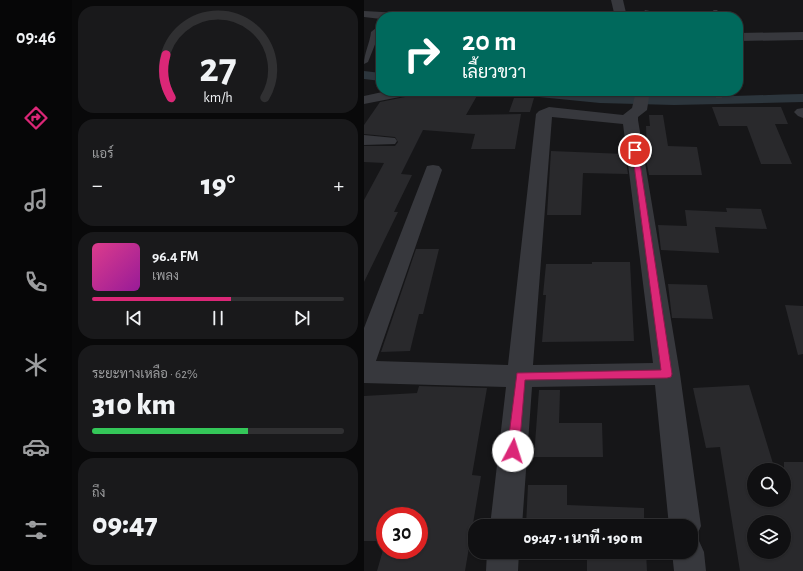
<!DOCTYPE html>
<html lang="th">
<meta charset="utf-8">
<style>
:root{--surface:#101012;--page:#19191b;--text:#f1f3f6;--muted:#9c9d9f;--line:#303032;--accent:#db2777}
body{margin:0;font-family:"Alegreya Sans",Sarabun,sans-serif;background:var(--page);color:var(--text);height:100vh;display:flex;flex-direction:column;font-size:15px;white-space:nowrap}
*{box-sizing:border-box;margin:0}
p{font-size:13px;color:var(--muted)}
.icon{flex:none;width:22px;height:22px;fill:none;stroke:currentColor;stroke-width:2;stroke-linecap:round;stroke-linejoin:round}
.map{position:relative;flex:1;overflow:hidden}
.drawer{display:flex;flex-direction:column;gap:6px;padding:6px;background:#09090a;width:292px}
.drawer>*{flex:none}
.top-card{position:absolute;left:12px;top:12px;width:367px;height:84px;border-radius:16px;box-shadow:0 1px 3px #0004,0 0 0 1px var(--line);background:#00695c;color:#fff;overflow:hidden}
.fabs{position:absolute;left:383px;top:463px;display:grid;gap:8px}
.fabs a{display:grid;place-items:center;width:44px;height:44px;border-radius:50%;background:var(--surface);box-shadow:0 1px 3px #0004,0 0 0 1px var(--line);font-size:20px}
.speed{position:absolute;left:12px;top:507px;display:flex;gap:8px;font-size:20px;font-weight:700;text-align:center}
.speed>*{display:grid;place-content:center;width:52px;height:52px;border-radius:50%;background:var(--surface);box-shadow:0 1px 3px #0004,0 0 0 1px var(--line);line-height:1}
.speed .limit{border:6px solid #d22;background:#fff;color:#111}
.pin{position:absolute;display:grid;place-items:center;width:34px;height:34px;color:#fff;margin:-17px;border:2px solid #fff;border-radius:50%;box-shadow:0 1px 4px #0007}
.me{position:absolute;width:44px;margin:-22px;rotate:5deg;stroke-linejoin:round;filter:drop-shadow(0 0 3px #0008)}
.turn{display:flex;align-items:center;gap:14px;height:84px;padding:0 20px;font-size:18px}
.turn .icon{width:52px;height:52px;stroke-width:2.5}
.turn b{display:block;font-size:28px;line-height:34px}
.big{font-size:30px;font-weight:800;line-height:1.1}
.drawer .widget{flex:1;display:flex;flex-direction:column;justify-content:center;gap:6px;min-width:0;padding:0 14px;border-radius:16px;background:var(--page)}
.drawer .dial{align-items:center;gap:0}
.dial svg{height:104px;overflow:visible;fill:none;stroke:var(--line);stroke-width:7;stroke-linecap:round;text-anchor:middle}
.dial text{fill:var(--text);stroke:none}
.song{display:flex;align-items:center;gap:12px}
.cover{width:48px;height:48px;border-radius:6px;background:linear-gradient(135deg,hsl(330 70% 55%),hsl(300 70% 35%))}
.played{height:4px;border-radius:2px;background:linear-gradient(90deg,var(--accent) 55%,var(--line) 55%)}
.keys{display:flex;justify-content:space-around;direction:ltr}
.heat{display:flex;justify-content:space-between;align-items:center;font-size:22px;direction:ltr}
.charge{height:6px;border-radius:3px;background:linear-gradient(90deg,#34c759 62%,var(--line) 0)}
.trip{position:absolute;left:104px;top:519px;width:230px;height:40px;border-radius:16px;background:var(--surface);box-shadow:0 1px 3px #0004,0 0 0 1px var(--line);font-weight:800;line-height:40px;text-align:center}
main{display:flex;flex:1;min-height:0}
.tabs{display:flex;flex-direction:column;width:72px;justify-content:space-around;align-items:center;background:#060607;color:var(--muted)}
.tabs .icon{width:28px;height:28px}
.tabs .selected{color:var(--accent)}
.tabs b{font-size:18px;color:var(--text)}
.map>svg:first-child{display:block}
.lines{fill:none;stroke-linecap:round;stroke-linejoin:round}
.canal{fill:#2c353c;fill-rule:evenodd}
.building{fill:#29292c;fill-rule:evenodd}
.service{fill:#37383d;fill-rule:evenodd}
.minor{fill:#37383d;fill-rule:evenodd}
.tertiary{fill:#37383d;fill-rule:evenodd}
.route{fill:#db2777;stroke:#8e194d}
</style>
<main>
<nav class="tabs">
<b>09:46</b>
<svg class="icon selected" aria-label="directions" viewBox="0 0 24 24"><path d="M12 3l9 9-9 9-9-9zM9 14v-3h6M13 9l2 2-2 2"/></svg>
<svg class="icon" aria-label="music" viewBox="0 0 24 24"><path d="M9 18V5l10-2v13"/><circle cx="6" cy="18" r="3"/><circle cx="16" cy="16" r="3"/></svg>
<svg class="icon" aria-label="phone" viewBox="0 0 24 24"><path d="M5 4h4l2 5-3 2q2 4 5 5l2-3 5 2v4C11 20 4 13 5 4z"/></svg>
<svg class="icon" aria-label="climate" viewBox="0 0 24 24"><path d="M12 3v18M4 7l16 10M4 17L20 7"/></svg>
<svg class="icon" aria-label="car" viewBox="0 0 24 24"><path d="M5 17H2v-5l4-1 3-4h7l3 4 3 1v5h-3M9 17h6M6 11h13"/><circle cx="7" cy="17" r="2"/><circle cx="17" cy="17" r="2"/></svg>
<svg class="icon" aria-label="filters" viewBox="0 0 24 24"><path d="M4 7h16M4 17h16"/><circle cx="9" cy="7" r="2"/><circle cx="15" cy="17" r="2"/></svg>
</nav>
<section class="drawer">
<div class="widget dial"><svg viewBox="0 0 100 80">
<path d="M14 69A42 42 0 1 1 86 69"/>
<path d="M14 69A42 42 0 0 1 10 36" stroke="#db2777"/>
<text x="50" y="56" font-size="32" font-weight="700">27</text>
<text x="50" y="72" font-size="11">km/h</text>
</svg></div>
<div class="widget"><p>แอร์</p>
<div class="heat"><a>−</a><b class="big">19°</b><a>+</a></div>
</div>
<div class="widget">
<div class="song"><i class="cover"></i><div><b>96.4 FM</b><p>เพลง</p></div></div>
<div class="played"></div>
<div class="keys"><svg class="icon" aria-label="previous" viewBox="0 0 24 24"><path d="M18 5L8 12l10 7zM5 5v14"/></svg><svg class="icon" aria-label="pause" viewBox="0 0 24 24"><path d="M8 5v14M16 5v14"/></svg><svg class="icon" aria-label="next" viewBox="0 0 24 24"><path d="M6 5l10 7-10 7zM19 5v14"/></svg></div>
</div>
<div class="widget"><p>ระยะทางเหลือ · 62%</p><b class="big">310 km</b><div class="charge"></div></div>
<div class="widget"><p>ถึง</p><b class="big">09:47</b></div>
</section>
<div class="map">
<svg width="439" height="571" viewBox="0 0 439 571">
<rect width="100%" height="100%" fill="#161618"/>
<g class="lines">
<path class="canal" d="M 0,71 L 17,73 L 17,81 L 0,79 Z
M 148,91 C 203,91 256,97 310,97 C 353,97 396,95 439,94 L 439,102 L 310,105 L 236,103 L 155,95 L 150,94 Z"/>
</g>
<path class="building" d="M 82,91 L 114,94 L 102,115 L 157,114 L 151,149 L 107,149 L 111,134 L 59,130 L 37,174 L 48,175 L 30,212 L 34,212 L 0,282 L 0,200 L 20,163 L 0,162 L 0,146 L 31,146 L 34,142 L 31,137 L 0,134 L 0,125 L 16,102 L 51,95 L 54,92 Z
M 150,98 L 170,98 L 166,112 L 145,112 Z
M 348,107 L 417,107 L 424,124 L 411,124 L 428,164 L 397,164 L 383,126 L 355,126 Z
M 285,115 L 299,115 L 304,146 L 333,147 L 338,175 L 285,175 L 281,154 L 283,154 L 282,126 L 286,126 Z
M 187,151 L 261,154 L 264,174 L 219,173 L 217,215 L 183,215 Z
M 362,208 L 397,209 L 403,229 L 351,227 L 355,253 L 297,250 L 294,225 L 323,226 L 321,210 L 363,212 Z
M 52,249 L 75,249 L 59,314 L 55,314 L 46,351 L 17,352 Z
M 228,262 L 266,262 L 270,341 L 178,342 L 182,295 L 179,295 L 182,264 L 228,264 Z
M 304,284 L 343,285 L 349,319 L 308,318 Z
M 421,305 L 439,306 L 439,354 L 434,355 Z
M 385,385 L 411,470 L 390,470 L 390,500 L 420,500 L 420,462 L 439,462 L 439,571 L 376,571 L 356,447 L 342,448 L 329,388 ZM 390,522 L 420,522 L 420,552 L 390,552 Z
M 55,386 L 123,388 L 108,475 L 117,476 L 101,571 L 13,571 L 19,550 L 55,550 L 55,516 L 21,516 L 21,541 L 0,541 L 0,396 L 53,393 Z
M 175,390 L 196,390 L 195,423 L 238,423 L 239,457 L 170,457 Z
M 164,485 L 203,485 L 203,505 L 280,508 L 280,526 L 162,526 Z
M 223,552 L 282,552 L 283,571 L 223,571 Z"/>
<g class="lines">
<path class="service" d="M 281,10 L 286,11 L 283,17 L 277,17 Z
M 349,10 L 353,10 L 359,17 L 353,17 Z
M 257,14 L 272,17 L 255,17 Z
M 17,24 L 17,29 L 13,33 L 12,42 L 4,62 L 0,64 C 0,53 6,43 7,32 Z
M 351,91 L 359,91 L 358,98 L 352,98 Z"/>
<path class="minor" d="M 0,11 L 36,13 L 42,17 L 17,17 L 17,19 L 0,17 Z
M 439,32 L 439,40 L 374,41 L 374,33 Z
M 23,91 L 53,91 L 51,94 L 0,104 L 0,96 Z
M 272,91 L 286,91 L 283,110 L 274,117 L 274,120 L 316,374 L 337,526 L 332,537 L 329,538 L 335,541 L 340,552 L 342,571 L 310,571 L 308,552 L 327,552 L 327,526 L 305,526 L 291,385 L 168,387 L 158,526 L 126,526 L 142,387 L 0,383 L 0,328 L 63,166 L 69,165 L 75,166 L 78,170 L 12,361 L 144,365 L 172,114 L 175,111 L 185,107 L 259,115 L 268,108 ZM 188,117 L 259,124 L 289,363 L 169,365 Z
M 439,108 L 439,118 L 434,116 L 430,112 L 433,109 Z
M 0,135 L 31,138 L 33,141 L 31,144 L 0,145 Z
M 123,552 L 155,552 L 154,571 L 122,571 Z"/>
<path class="tertiary" d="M 247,0 L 259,0 L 263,17 L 251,17 Z"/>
</g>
<path class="route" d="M 268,149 L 274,150 L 308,374 L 307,377 L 303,378 L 161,380 L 155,451 L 153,455 L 149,456 L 145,455 L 143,451 L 153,373 L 297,370 Z"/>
</svg>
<div class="fabs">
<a><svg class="icon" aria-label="search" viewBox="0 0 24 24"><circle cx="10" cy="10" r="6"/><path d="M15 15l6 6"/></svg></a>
<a><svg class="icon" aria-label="layers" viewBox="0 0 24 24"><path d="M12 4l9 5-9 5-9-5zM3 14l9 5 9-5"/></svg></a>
</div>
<div class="speed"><div class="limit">30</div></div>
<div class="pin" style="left:271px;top:150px;background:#d93025"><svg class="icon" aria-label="arrive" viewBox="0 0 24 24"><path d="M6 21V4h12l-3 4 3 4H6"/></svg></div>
<svg class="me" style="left:149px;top:451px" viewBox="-20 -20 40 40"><circle r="19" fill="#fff"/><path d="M0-13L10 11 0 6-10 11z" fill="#db2777"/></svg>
<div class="trip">09:47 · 1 นาที · 190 m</div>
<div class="top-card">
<div class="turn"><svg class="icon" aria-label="right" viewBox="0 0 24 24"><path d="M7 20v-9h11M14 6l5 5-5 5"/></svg><div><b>20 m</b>เลี้ยวขวา</div></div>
</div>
</div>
</main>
